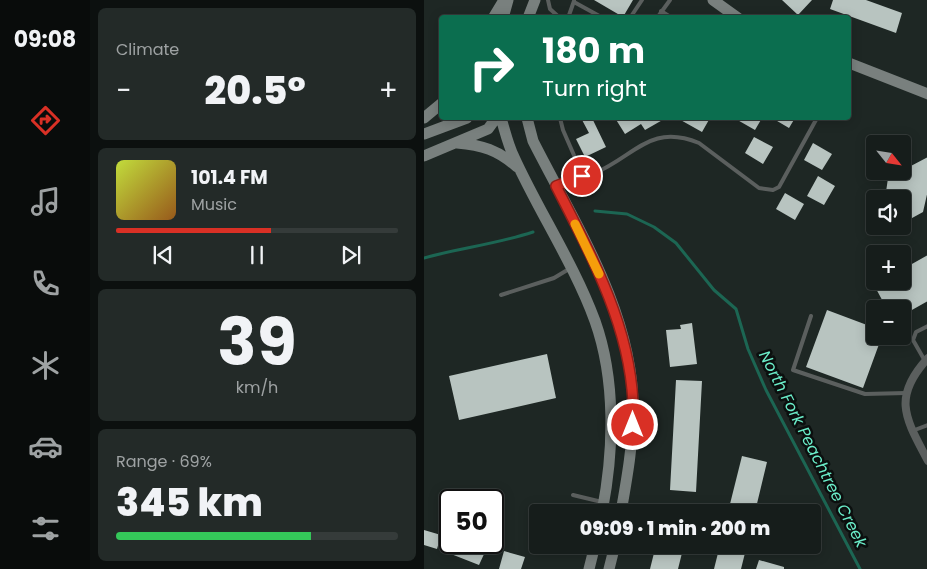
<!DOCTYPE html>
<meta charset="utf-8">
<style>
:root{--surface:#161d1b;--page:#232a28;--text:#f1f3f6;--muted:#9ea2a3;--line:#353b3a;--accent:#d93025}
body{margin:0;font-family:Poppins,sans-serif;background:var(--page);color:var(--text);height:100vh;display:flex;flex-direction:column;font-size:19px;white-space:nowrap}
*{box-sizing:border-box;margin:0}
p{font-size:16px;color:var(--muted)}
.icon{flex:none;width:28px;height:28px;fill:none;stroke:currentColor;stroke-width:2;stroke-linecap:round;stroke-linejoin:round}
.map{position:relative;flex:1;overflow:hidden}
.panel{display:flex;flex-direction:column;gap:8px;padding:8px;background:#0c100f;width:334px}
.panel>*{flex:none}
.top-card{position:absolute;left:15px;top:15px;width:412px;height:105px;border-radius:5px;box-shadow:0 2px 12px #0003,0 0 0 1px var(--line);background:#0b6e4f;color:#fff;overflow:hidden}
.needle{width:32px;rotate:120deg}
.tools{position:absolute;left:442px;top:135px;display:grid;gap:10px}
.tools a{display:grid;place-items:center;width:45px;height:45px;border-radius:5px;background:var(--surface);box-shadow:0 2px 12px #0003,0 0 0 1px var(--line);font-size:25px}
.speed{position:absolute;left:15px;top:489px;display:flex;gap:10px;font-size:25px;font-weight:700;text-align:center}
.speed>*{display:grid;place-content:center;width:65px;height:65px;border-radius:50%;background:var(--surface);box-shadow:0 2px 12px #0003,0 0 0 1px var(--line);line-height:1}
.speed .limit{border:2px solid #111;border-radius:8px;background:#fff;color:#111}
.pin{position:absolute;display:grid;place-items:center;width:42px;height:42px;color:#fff;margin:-21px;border:2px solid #fff;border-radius:50%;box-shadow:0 1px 5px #0007}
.me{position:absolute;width:55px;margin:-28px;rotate:0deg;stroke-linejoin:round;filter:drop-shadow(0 0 4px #0008)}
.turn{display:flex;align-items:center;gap:18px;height:105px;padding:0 20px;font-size:22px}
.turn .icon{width:65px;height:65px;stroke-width:2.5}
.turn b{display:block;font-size:35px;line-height:42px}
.big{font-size:38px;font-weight:800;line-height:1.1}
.panel .tile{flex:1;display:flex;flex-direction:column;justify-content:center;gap:8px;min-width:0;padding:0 18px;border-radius:8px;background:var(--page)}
.panel .dial{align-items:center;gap:0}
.dial b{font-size:65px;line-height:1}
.song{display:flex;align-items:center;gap:15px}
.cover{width:60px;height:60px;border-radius:8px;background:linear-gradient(135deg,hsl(70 70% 55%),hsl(30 70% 35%))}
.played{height:5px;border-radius:2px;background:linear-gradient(90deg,var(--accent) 55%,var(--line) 55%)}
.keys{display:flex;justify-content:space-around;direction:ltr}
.heat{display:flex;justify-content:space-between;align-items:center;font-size:28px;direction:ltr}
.charge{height:8px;border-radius:4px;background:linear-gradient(90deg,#34c759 69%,var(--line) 0)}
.trip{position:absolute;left:105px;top:504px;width:292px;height:50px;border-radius:5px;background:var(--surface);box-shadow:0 2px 12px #0003,0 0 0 1px var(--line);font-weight:800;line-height:50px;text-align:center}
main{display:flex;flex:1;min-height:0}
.dock{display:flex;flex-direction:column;width:90px;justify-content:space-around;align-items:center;background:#090c0b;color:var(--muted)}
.dock .icon{width:35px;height:35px}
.dock .active{color:var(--accent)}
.dock b{font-size:22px;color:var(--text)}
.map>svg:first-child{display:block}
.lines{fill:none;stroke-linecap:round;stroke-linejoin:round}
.stream{stroke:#1c6653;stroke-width:3}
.building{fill:#b8c4c0}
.lane{stroke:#5b5f5e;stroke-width:4}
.street{stroke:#5b5f5e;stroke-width:8}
.secondary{stroke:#79807e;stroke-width:11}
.route-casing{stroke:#8d1f18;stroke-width:12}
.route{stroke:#d93025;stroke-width:9}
.slow{stroke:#f59e0b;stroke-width:9}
.labels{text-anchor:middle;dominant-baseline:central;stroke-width:5;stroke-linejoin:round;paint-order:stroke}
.water-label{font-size:16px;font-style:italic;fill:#6bedc9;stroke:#0b0f0e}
</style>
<main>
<nav class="dock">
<b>09:08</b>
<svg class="icon active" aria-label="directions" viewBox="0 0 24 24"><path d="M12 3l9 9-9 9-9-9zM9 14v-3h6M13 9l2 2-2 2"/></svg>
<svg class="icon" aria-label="music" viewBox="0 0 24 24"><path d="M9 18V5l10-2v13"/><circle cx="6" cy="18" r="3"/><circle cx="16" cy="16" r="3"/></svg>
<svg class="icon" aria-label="phone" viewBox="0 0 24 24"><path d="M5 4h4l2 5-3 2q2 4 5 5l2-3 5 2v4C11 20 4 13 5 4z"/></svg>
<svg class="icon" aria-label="climate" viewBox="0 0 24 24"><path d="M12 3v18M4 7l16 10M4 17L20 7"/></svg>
<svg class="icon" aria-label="car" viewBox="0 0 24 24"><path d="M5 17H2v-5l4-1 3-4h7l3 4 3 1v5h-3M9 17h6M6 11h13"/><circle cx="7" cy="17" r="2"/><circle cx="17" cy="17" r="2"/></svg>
<svg class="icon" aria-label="filters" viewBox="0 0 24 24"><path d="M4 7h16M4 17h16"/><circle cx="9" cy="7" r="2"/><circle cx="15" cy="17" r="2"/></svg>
</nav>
<section class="panel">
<div class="tile"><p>Climate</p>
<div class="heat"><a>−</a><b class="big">20.5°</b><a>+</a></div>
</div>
<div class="tile">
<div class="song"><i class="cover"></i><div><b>101.4 FM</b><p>Music</p></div></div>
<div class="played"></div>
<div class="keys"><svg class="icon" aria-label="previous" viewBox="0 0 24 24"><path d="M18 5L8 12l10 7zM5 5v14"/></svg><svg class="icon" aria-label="pause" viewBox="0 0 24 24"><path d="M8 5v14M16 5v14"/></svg><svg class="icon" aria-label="next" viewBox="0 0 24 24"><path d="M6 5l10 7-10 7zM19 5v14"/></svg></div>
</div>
<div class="tile dial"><b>39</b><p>km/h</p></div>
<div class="tile"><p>Range · 69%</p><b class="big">345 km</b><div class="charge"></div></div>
</section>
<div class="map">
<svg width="504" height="569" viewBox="0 0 504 569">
<rect width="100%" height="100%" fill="#1e2724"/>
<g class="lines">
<path class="stream" d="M 171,211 L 203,214 L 230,227 L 252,243 L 290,290 L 312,309 L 324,349 L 342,390 L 436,569
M 0,258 C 36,248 73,244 109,232"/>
</g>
<path class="building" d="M 170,0 L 209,0 L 199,17 Z
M 358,0 L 388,0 L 374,15 Z
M 409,0 L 442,0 L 478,13 L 472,33 L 406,9 Z
M 157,118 L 168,118 L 182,147 L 161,157 L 152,139 L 165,133 Z
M 191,118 L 242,118 L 221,130 L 217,124 L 201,134 Z
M 253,118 L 286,118 L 278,132 Z
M 310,118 L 338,118 L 331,130 Z
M 348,118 L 371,118 L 365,128 Z
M 330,137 L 349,147 L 339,164 L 321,153 Z
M 389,143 L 408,154 L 398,170 L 380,160 Z
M 504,157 L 504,190 L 499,212 L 479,223 L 479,199 L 461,199 L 464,178 Z
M 394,176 L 411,186 L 400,205 L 383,196 Z
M 361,193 L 380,204 L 371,220 L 352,209 Z
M 504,255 L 504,301 L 479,315 L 479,309 L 463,309 L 450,285 L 457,281 L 479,281 L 479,269 Z
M 403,310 L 451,328 L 451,336 L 458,336 L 439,388 L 382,367 Z
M 268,323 L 273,364 L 246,367 L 242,330 L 257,329 L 256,325 Z
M 123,354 L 132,398 L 35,420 L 25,376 Z
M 252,380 L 278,381 L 272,492 L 246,490 Z
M 318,456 L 343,462 L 331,512 L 304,512 Z
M 243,503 L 272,510 L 272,512 L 240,512 Z
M 0,530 L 17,535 L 13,549 L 0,545 Z
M 32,542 L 38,542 L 61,552 L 55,565 L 27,554 Z
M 232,545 L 260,545 L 254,569 L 226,569 Z
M 296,545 L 323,545 L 317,569 L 290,569 Z
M 80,551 L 101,557 L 97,569 L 75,569 Z
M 335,560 L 360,567 L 360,569 L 332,569 Z"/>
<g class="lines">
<path class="lane" d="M 124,0 L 126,9 L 136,18
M 150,2 L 179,18
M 237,11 L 248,18
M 144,18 L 150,1
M 206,18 L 218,0
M 233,18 L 246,0
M 136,118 L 139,130 L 159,176
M 134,185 C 147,180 160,177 171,173 C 211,156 226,123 275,143 L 335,188 L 349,190 L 355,187 L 393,118
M 77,295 L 130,278 L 145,269
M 387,316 L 369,370 L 441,394 L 482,393
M 501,361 L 489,340 L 492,332 L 504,326
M 488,431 L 504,425
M 149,495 L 178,502"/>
<path class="street" d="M 504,358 C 467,398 482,419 504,461"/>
<path class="secondary" d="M 289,0 L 314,18
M 69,18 L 80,0
M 79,18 L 84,0
M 104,18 L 111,0
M 425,63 L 504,94
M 0,118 L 18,103
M 77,118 C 81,131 84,145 90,157 C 115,212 150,264 171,321 C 192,380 190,451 178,512
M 103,118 L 109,141 C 151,224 210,314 209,410 C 209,445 203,478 197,512
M 0,134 L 43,118
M 33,143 C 58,145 74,150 93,167
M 0,156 L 64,129 L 72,118
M 165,569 L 171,545
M 185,569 L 191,545"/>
</g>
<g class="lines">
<defs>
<path id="route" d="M 158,176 L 132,186 C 170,261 213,338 209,425"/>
</defs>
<use href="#route" class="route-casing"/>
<use href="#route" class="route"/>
<path class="slow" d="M 151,224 L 175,274"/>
</g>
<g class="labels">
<g class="water-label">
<text transform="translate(389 449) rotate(63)">North Fork Peachtree Creek</text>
</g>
</g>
</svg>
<div class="tools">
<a><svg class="needle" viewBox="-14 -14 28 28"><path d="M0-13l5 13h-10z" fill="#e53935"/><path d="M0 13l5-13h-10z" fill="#9ea2a3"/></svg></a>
<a><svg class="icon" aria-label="sound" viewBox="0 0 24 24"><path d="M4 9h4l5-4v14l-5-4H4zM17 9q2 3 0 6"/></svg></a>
<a>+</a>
<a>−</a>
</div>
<div class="speed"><div class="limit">50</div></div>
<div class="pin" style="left:158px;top:176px;background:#d93025"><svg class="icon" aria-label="arrive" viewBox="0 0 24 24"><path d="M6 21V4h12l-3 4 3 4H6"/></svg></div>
<svg class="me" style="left:209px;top:425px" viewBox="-20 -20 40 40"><circle r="17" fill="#d93025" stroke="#fff" stroke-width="3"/><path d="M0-11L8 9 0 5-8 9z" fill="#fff"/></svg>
<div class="trip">09:09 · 1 min · 200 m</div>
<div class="top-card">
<div class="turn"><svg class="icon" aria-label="right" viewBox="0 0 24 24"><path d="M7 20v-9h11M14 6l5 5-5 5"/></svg><div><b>180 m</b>Turn right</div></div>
</div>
</div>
</main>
